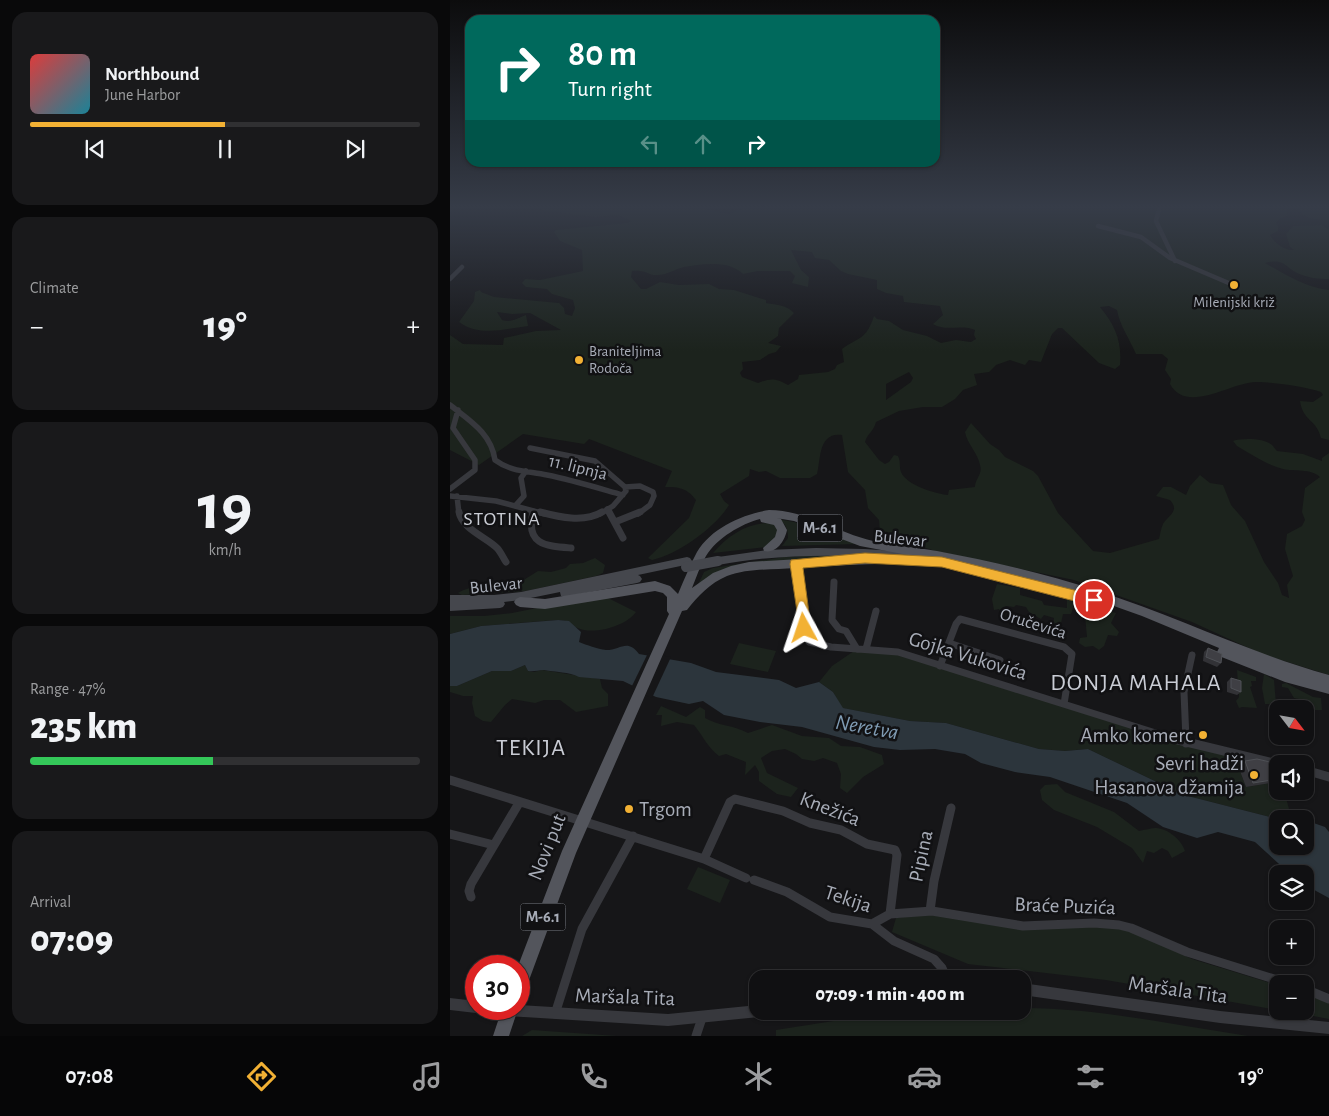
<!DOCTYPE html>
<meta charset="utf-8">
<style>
:root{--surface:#101012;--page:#19191b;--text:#f1f3f6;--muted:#9c9d9f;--line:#303032;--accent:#f2b134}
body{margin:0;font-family:"Alegreya Sans",sans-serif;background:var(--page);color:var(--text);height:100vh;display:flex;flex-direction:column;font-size:19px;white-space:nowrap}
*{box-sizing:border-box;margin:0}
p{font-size:16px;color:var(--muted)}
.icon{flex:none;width:28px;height:28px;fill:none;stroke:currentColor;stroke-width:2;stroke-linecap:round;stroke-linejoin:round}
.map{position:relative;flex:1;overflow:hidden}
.panel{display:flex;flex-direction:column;gap:12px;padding:12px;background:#09090a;width:450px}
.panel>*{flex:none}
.hud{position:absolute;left:15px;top:15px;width:475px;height:152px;border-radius:15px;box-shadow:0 1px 4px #0004,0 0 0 1px var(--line);background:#00695c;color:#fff;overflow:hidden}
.needle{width:32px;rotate:121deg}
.controls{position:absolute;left:819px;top:700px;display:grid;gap:10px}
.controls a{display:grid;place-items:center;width:45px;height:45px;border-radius:10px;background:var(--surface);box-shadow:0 1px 4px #0004,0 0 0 1px var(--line);font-size:25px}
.speed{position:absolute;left:15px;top:955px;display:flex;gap:10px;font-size:25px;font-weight:700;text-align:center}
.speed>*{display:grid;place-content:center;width:65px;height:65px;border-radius:50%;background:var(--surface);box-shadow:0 1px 4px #0004,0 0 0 1px var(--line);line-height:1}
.speed .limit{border:8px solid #d22;background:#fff;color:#111}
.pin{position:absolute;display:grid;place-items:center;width:42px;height:42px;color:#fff;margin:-21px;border:2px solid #fff;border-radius:50%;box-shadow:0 1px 5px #0007}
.me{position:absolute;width:55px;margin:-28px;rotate:355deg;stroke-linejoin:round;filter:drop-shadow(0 0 4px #0008)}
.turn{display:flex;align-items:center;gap:18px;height:105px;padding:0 20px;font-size:22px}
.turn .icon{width:65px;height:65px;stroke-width:2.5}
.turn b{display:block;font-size:35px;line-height:42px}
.lanes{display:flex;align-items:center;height:48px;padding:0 20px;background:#0003;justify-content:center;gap:25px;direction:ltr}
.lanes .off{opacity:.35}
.big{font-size:38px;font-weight:800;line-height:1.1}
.panel .tile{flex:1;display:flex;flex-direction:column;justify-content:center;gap:8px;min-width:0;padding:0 18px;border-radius:15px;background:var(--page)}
.panel .dial{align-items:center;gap:0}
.dial b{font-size:65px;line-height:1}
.song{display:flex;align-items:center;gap:15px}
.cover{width:60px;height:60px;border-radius:8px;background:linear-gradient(135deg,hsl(0 70% 55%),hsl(190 70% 35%))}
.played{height:5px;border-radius:2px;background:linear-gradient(90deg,var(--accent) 50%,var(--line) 50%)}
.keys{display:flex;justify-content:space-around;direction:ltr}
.heat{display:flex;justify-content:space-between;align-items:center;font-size:28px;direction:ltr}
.charge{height:8px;border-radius:4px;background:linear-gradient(90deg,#34c759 47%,var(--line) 0)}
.trip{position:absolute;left:299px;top:970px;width:282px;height:50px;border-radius:15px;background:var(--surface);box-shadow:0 1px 4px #0004,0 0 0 1px var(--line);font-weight:800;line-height:50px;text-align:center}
.tab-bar{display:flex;height:80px;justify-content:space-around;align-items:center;background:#060607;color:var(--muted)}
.tab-bar .icon{width:35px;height:35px}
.tab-bar .on{color:var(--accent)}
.tab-bar b{font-size:22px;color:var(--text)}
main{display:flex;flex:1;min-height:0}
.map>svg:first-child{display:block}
.green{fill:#1c231d;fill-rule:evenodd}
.water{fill:#2c353c}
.pier{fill:#161618}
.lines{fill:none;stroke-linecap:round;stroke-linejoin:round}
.minor-far3{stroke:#37383d;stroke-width:4.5}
.minor-far2{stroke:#37383d;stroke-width:5.5}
.minor-far1{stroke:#37383d;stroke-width:7}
.minor{stroke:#37383d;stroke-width:9}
.tertiary{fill:#37383d;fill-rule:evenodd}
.secondary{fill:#45474d;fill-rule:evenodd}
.primary{fill:#53555c;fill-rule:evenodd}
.secondary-bridge{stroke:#45474d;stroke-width:10}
.wall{fill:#323236}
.building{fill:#3f3f44;stroke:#4f5156}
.route{fill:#f2b134;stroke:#9d7322}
.poi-dot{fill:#f2b134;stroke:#111113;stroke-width:2}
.labels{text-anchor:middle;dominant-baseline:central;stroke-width:5;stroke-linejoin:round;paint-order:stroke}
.far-poi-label{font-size:15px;fill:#a8adb8;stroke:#111113}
.shield{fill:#111113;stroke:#7b7e86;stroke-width:1}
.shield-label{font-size:16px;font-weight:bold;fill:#a8adb8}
.street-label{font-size:18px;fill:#a8adb8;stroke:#111113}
.quarter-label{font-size:20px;letter-spacing:1px;fill:#c9ccd4;stroke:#111113}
.near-street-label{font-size:21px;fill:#a8adb8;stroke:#111113}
.near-poi-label{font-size:21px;fill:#a8adb8;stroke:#111113;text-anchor:end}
.near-water-label{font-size:22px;font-style:italic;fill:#7f9bb3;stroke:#111113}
.near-quarter-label{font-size:24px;letter-spacing:1px;fill:#c9ccd4;stroke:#111113}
</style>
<main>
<section class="panel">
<div class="tile">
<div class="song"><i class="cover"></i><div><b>Northbound</b><p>June Harbor</p></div></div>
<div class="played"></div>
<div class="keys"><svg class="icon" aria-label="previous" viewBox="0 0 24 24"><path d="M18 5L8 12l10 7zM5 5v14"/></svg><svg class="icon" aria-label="pause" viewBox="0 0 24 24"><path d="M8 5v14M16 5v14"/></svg><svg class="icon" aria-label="next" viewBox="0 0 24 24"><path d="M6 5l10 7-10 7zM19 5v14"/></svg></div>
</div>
<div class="tile"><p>Climate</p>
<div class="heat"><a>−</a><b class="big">19°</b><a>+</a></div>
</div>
<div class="tile dial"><b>19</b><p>km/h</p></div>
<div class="tile"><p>Range · 47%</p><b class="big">235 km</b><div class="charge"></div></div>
<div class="tile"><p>Arrival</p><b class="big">07:09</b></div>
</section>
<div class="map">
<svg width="879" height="1036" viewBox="0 0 879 1036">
<rect width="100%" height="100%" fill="#161618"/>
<path class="green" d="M 89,206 L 250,206 L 250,208 L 279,214 L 301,206 L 837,206 L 837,216 L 829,219 L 826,223 L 828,226 L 828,231 L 820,235 C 824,243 835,251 844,250 L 840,247 L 836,234 L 843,226 L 872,225 L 879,230 L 879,279 C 868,279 858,278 847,273 C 834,266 834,258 815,263 C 835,274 856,288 879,290 L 879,440 L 871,438 C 866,418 853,422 850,401 L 863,402 L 873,395 L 871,392 C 857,387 822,382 806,382 C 781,382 737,415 720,384 L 721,379 L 715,370 L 718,359 L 712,354 L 686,354 C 680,340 669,324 667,310 L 659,306 L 650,307 C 665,325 672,341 670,365 L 665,369 L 649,363 L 612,328 L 608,328 L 602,334 L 591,362 L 579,360 L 575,365 L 560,360 L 546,365 L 539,372 L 524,374 L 527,385 L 513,390 L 505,399 L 492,407 L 473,407 L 449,411 L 426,422 C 424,431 417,434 415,442 L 429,460 L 435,464 L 439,462 L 444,455 L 448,456 C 451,462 449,467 451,472 C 456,485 486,494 498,495 L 499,490 L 525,487 C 525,479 533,474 530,465 C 528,453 517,444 515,432 L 521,423 L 540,444 L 549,450 L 555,457 L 583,471 L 588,476 L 608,513 L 643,551 L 660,553 L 709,539 C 710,535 711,528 713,524 C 719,515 730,511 720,500 L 706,496 L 713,487 L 721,487 L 736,495 L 740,486 L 750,475 L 760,483 L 773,485 L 781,505 L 795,521 L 814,562 L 828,583 L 832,595 L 839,598 L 837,585 L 843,576 L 835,549 L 837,534 L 852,526 L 855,520 L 852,512 L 855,488 L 870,477 C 861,468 844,472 833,469 C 817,465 801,454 787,446 L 783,441 C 792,438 814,438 822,445 C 824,447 825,449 827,451 L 853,454 L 872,461 L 872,458 L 879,453 L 879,675 L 812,654 L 742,622 L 624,580 L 485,551 L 430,532 L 429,520 L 418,508 L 415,490 L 398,472 L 392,435 C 368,432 371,459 367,474 L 360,478 L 330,478 L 316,471 L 309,472 L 300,469 L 299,476 L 270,494 L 274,501 L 279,505 C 265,528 227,555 202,560 L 198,558 L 239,518 L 246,500 C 237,488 229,487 215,487 L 222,471 L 139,439 L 134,444 L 73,434 L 29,465 L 0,450 L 0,335 L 13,344 L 53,345 L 54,338 L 86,331 L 111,330 L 80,313 L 62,314 L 47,312 L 52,320 C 62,323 67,318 76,315 L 78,326 C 55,329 29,337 9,322 L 24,301 L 25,292 L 30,290 L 31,292 L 44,297 L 109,303 L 114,308 L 115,314 L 122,316 L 125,308 L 123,300 L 102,294 L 97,289 L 76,287 L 72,283 L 75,279 L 90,280 L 133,271 L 132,250 L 110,241 L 104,232 L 106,230 L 177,223 L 182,221 L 168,215 L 145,217 L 91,210 ZM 341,250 L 362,252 L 365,258 L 379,260 L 391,271 L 398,274 L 427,280 L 427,289 L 436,293 L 453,296 L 454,302 L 490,306 L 493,315 L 483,324 C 495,332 512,324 525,330 L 524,335 L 526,339 L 521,342 L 506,340 L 491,343 L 477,336 L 453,330 L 439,321 L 427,319 L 424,316 C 416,340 410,336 392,349 L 394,362 L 387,365 L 385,369 L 378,372 L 349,375 L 348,379 L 338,385 C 325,378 321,378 308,383 L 292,377 L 290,373 L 293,369 L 292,362 L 310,360 L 319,354 L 326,352 L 331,346 L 318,343 L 328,336 L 329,328 L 344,313 C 336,305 328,305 316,303 L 316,300 L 284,290 L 269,289 L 259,284 L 229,285 L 210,282 L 196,289 L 191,289 L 181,277 L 182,271 C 198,269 197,276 208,275 C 217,275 225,269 234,267 C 252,264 279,260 293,274 L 308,271 L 340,271 L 345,276 L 342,283 L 358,287 L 359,277 L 351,270 ZM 459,372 L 463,378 L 461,382 L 436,400 L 436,384 Z
M 842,206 L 879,206 L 879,220 C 866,220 855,220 848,208 Z
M 328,519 L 344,522 L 408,544 L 332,546 L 338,538 C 338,528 336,524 328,519 Z
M 318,523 L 325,525 L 330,535 L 317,547 L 263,553 C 278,536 295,524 318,523 Z
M 372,555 L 414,556 L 293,567 L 247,587 L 254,572 L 263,568 L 334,557 Z
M 145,558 L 155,565 L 153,573 L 146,576 L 76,591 L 12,595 L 8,593 C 17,587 39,583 49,586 L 57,583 L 64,586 L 88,571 L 101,572 L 116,568 L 120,564 L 133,563 Z
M 547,584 L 570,588 L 570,595 L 592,601 L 594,605 L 617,608 L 617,599 L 625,602 L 621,614 L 613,614 L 610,628 L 603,625 L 604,618 L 594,615 L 591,619 L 579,612 L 576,607 L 566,605 L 564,607 L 556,606 L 553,609 L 553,614 L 551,614 L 549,609 L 544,610 L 542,599 Z
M 152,595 L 186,612 C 175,627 142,636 125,627 C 115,621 120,621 107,620 L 31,626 L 0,634 L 0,616 L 34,616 L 62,613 Z
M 634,605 L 666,613 L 661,623 L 669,632 L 667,636 L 658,635 L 654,646 L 649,650 L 643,646 L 635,647 L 629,643 L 630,638 L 637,637 L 635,616 L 632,614 Z
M 289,643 L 326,651 L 318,672 L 280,664 Z
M 407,649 L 431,649 L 788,756 L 788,766 L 796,787 L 821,783 L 827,787 L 828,791 L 834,791 L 841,816 L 824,818 L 734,795 L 638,749 L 615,751 L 589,749 L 496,723 L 460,721 L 392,708 L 383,692 L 369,682 L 382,666 Z
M 75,665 L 78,671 L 84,672 L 92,670 L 150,679 L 152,688 L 158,694 L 158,706 L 126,712 L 110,700 L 94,700 L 85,703 L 62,699 L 55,705 L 41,722 L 33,721 L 25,716 L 22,703 L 23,696 L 13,696 L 0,692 L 0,686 L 7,686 L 42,671 L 61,671 Z
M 787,670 L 806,677 L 806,681 L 801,681 L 802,686 L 800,687 L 807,708 L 792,707 L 789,708 L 786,701 L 789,697 Z
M 814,674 L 824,680 L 826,704 L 815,704 L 812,688 Z
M 836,683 L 863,697 L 871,698 L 872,710 L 861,710 L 857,714 L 856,727 L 861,731 L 862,735 L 855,733 L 855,712 L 858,711 L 854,700 L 844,698 L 838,688 L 832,687 L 832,684 Z
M 211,706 L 236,717 L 250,707 L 255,710 L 255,718 C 268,726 284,725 298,733 L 322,725 L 352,736 L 379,738 L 391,746 L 410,747 L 432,755 L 434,764 L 413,777 L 397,793 L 390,788 L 391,774 L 387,763 L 373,758 L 364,761 L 352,759 L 346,754 L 335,749 L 322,751 L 311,758 L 317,773 L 348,788 L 341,797 L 327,794 L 309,781 L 309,772 L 305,765 L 295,775 L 296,762 L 276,754 L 269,756 C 258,748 253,736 244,725 L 227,722 L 211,726 L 212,715 L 206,715 Z
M 607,784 L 615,792 L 664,812 L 689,831 C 695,830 701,828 706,828 C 718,829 731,839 735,851 L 722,858 L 718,851 L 712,848 L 704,853 L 697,851 L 693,863 L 682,848 L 647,827 L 604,810 L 592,800 L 590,790 L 595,785 Z
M 248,867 L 280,880 L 270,903 L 237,889 Z
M 482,914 L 563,928 L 656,926 L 679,930 L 742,959 L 827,985 L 827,1010 L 656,980 L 518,964 L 442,932 L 446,918 Z
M 855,993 L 879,1002 L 879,1019 L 837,1011 L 855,1011 Z
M 573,1008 C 647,1008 725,1025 798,1036 L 326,1036 L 326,1030 L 422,1015 L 469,1011 L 572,1011 Z
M 82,1030 L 167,1036 L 72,1036 Z"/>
<path class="water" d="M 108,620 L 119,621 L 131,632 L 129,642 C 137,645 147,649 156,650 C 171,650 177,638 189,654 L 241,663 L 266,672 L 329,680 L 346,688 L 369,682 L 383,692 L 393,708 L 460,721 L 496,723 L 589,749 L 615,751 L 638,749 L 734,795 L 824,818 L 841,816 L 850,819 L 828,819 L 828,846 L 855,846 L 855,820 L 875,827 L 879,832 L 879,898 L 855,885 L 855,874 L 840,874 L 805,842 L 768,832 L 747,838 L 713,827 L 677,803 L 600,777 L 565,772 L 531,763 L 515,754 L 485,749 L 450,750 L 424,747 L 352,727 L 310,722 L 274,715 L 253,701 L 239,704 L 206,697 L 173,681 L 129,677 C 119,672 105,672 94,670 C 88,670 84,672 78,671 L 75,665 L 61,671 L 42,671 L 7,686 L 0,686 L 0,634 L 31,626 Z"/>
<path class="pier" d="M 198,653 L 221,657 L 202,698 L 181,688 Z"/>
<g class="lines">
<path class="minor-far3" d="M 710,206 L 706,221 L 725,261
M 648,226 L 691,237 L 720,258 L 781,284
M 0,279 L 12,267"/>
<path class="minor-far2" d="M 0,405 C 20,421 41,433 45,460 C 61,472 78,471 97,475 C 122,480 148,488 173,495
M 80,448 L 145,461 L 175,487
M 175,487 L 190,486 L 203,492 L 204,496 L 200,505 L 188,514
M 0,489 L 25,470 L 25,460 L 3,428 L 8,410
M 0,496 L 46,501 L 95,514
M 7,496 L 9,514
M 65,506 L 74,496 L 71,478 L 76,471
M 157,509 L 160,514
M 82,514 L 83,511
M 150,514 L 163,506 L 176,491 L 175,487"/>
<path class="minor-far1" d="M 9,512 C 12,529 36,537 47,548 C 51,552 53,558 56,562
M 83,512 C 75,545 96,546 121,548
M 90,512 C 109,517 134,523 152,512
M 159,512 L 173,538
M 165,522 L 190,512
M 346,564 L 355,635 L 359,642 L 381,647 L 448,652 L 728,740
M 384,582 L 382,620 L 389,629 L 396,631 L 407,649
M 499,643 L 550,660
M 416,649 L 426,611
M 490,666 L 506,624 L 510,619 L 614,647 L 622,654 L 614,704
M 736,740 L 734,692 L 742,655"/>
<path class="minor" d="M 724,739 L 828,764
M 736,739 L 736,743
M 855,770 L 879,777
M 0,780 L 254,859 L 296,878
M 0,834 L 44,845
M 254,859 L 280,802 L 285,799 L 333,811 L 360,823 L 391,830 L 417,844 L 445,850 L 447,855 L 440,914 L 422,924
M 304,880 L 337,892 L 380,917 L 422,924 L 444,941 L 484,959 L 492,968 L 497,979
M 21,897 L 19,891 L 21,884 L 69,803
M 480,911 L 484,881 L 501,808
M 440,914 L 482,911 L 573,926 L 644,923 L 669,925 L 681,928 L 737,952 L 840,984
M 855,989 L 879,999
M 105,1014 L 132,929 L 183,836
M 246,1036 L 252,1018"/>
<path class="tertiary" d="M 572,983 L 770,1011 L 879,1022 L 879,1034 L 770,1023 L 572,995 Z
M 0,998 L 26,1001 L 26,1009 L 31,1009 L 30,1011 L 26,1013 L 0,1010 Z
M 69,1005 L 218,1014 L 308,1005 L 308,1011 L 315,1011 L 313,1015 L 309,1017 L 218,1026 L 40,1015 L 36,1013 L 34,1009 L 69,1009 Z"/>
<path class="secondary" d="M 366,548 L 414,549 L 463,552 L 466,553 L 468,556 L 466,559 L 463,560 C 397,554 333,553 268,565 L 265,564 L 263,561 L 265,558 L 268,557 L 317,550 Z
M 237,557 L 240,558 L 242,561 L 240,564 L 188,575 L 190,576 L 192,579 L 190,582 L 187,583 L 114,597 L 111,596 L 110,592 L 71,600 L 54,602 L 55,604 L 53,607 L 50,608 L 0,611 L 0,595 L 44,595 L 71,592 Z"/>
<path class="primary" d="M 319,510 C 356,510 388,533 423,541 C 444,546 466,547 487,551 C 541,561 596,574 648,591 C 726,616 800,653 879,675 L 879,694 L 835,682 L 769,656 L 767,652 L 769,648 L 692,616 L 647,600 L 579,581 L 499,562 L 498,565 L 494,566 C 444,561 395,565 345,568 C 323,570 298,568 277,576 C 260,583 248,596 237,610 L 232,611 L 126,853 L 75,991 L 69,993 L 68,966 L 112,851 L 219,614 L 217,611 L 217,597 L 213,593 L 205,591 L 95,609 L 70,607 L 66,605 L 64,602 L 66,599 L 70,597 L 95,599 L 205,581 L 220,586 L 228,594 C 234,580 240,565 247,552 C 261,528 293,514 319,510 ZM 326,518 L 344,521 L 410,546 L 458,555 L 401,556 L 299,562 L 281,566 L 263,573 L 242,588 C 246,578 250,566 256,556 C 267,538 291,524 310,519 L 311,522 L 324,525 L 327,530 L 325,537 L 313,548 L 314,551 C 327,554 335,540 337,530 L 331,519 Z
M 52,1009 L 68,1009 L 59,1036 L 43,1036 Z"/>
<path class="secondary-bridge" d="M 236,567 L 268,561"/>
</g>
<path class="wall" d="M 758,648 L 771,663 L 767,667 L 753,661 L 754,652 Z
M 781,678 L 791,692 L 787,695 L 777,692 L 777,682 Z
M 795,761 L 828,777 L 828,779 L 821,783 L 796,787 L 788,766 Z"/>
<path class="building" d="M 758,648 L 772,654 L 771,663 L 756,657 Z
M 781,678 L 791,681 L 791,692 L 781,688 Z
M 807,759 L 820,762 L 828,777 L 828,779 L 803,783 L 795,761 Z"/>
<linearGradient id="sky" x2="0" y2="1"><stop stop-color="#0c0c0d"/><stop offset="0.59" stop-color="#363c48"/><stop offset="1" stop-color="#363c48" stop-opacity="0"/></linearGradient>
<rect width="879" height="351" fill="url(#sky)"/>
<path class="route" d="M 415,553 L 492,557 L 644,595 L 649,596 L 651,600 L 649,604 L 644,606 L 492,567 L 415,563 L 353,568 L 361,628 L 359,632 L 354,633 L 350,632 L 340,564 L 341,560 Z"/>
<g class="poi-dot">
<circle cx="784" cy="285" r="5"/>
<circle cx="129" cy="360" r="5"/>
<circle cx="753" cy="735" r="5"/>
<circle cx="804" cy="775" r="5"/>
<circle cx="179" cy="809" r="5"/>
</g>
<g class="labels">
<g class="far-poi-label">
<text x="784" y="302">Milenijski križ</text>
<text x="139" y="351" text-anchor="start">Braniteljima<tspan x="139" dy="17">Rodoča</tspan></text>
</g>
<g class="shield">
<rect x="347.5" y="514.5" width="45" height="27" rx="4"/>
<rect x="70.5" y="903.5" width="45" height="27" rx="4"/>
</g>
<g class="shield-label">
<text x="370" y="528">M-6.1</text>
<text x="93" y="917">M-6.1</text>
</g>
<g class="street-label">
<text transform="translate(128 468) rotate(14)">11. lipnja</text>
<text transform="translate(450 539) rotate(6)">Bulevar</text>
<text transform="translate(46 586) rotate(-6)">Bulevar</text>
<text transform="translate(583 624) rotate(17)">Oručevića</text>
</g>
<g class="quarter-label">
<text x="52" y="519">STOTINA</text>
</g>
<g class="near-street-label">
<text transform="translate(518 656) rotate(17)">Gojka Vukovića</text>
<text transform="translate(380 809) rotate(21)">Knežića</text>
<text transform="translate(97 847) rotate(-68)">Novi put</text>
<text transform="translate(471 856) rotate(-78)">Pipina</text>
<text transform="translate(398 899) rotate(18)">Tekija</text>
<text transform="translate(615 906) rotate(2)">Braće Puzića</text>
<text transform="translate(728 990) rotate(8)">Maršala Tita</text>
<text transform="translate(175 997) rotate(2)">Maršala Tita</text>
</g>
<g class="near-poi-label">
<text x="743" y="735">Amko komerc</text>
<text x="794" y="763">Sevri hadži<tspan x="794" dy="24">Hasanova džamija</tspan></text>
<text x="189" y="809" text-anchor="start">Trgom</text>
</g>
<g class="near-water-label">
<text transform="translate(417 727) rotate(10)">Neretva</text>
</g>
<g class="near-quarter-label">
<text x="686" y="683">DONJA MAHALA</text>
<text x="81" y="748">TEKIJA</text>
</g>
</g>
</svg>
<div class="controls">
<a><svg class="needle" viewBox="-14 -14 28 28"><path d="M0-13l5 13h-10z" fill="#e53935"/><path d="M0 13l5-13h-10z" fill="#9c9d9f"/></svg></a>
<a><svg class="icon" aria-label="sound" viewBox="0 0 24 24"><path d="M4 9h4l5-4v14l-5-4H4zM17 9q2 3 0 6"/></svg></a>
<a><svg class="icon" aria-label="search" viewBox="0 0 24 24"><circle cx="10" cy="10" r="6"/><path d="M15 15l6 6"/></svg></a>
<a><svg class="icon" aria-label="layers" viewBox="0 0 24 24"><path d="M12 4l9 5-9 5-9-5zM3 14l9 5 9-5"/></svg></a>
<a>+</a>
<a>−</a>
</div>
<div class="speed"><div class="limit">30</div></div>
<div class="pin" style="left:644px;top:600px;background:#d93025"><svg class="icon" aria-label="arrive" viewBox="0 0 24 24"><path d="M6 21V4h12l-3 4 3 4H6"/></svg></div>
<svg class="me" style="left:354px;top:628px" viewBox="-20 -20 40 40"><path d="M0-17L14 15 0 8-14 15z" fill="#f2b134" stroke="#fff" stroke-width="4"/></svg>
<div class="trip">07:09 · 1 min · 400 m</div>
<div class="hud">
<div class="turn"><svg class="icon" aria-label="right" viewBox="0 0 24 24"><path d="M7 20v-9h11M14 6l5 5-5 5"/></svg><div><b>80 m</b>Turn right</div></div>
<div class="lanes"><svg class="icon off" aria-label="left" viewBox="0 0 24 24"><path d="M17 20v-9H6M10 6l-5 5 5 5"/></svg><svg class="icon off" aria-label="ahead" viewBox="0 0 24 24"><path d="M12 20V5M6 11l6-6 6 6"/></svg><svg class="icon" aria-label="right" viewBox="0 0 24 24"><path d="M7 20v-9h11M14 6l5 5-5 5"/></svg></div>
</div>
</div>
</main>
<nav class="tab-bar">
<b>07:08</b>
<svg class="icon on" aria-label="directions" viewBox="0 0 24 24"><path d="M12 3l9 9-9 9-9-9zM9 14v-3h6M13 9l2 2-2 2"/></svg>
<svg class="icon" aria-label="music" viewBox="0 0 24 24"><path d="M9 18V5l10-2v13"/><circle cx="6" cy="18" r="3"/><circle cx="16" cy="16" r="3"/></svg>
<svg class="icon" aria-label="phone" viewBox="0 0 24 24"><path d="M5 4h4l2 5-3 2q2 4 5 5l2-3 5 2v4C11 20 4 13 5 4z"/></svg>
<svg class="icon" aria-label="climate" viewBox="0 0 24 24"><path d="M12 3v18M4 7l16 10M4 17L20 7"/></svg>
<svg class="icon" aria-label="car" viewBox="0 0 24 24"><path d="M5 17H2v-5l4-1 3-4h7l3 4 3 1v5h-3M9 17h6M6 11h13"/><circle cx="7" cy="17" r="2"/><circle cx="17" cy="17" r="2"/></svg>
<svg class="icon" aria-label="filters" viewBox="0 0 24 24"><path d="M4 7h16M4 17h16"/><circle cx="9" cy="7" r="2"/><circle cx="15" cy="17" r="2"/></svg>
<b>19°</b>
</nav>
